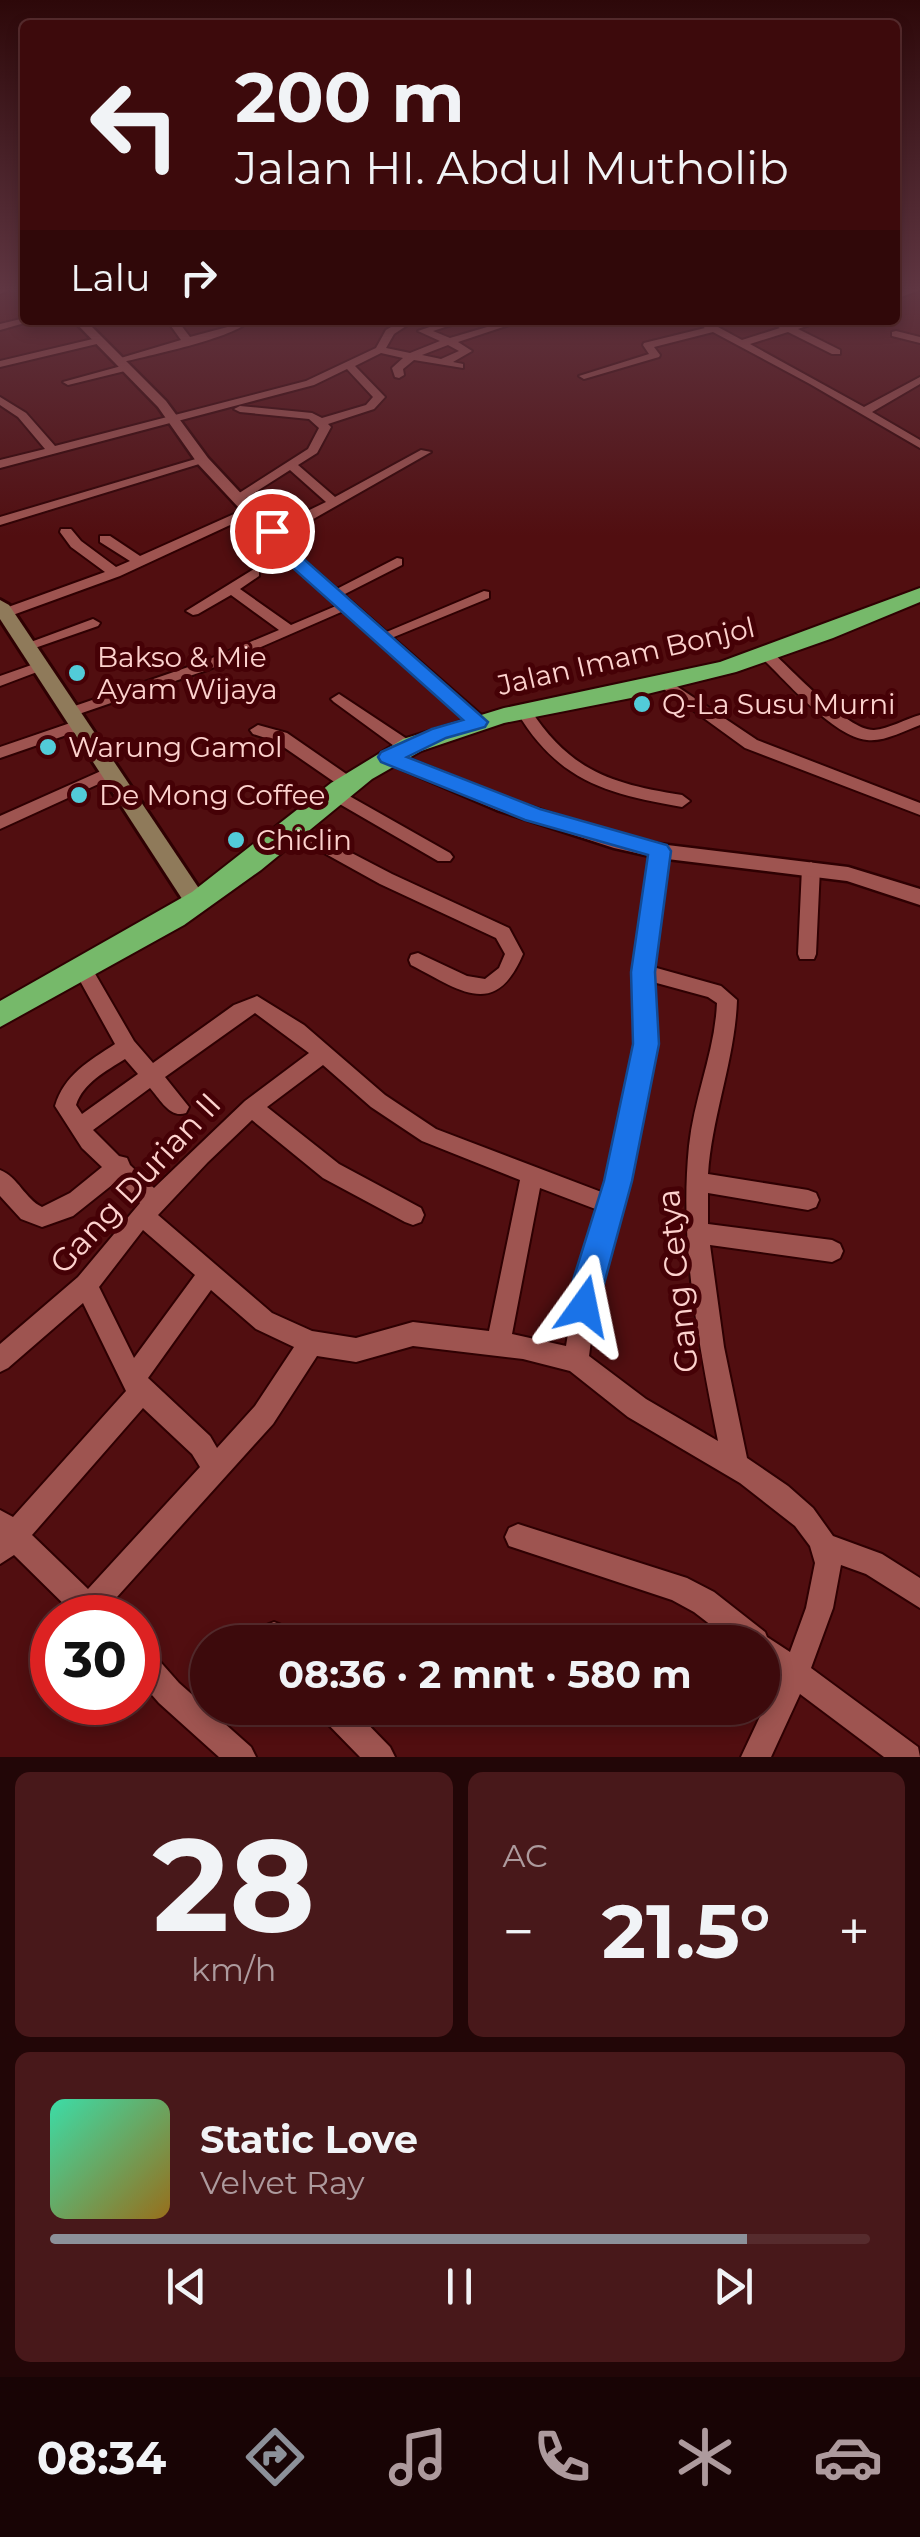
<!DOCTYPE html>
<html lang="id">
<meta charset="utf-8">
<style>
:root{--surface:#3d0a0c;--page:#48181a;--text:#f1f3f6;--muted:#ad9a9d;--line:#562b2d;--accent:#8c9099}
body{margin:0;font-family:Montserrat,sans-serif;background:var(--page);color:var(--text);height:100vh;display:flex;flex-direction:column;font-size:38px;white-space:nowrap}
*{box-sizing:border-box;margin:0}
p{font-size:32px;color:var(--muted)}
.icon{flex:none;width:55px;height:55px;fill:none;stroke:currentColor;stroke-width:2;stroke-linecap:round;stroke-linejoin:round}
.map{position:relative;height:1757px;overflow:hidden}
.sheet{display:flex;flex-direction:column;gap:15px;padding:15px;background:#220607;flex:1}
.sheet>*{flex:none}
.top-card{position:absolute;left:20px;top:20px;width:880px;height:305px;border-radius:10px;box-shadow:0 5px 15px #0003,0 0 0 2px var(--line);background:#3d0a0c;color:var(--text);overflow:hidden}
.speed{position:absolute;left:30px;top:1595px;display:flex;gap:20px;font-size:50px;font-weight:700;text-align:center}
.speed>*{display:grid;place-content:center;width:130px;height:130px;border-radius:50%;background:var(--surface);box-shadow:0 5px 15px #0003,0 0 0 2px var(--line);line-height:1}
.speed .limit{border:15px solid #d22;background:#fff;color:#111}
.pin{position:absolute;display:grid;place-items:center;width:85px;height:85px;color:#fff;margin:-42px;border:5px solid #fff;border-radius:50%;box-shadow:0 2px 10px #0007}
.me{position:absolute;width:110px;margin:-55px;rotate:12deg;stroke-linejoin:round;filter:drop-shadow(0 0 8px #0008)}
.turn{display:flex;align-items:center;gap:35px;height:210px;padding:0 50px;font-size:45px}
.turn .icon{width:130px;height:130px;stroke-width:2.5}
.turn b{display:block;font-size:70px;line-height:85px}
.then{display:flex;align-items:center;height:95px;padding:0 50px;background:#0003;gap:20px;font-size:38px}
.big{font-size:75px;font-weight:700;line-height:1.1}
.sheet .card{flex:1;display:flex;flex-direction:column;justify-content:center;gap:15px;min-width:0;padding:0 35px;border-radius:15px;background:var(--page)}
.sheet .dial{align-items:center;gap:0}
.dial b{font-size:130px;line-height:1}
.song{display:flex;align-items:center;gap:30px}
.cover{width:120px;height:120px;border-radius:15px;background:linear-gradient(135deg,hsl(160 70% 55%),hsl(40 70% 35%))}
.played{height:10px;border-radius:5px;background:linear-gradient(90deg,var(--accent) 85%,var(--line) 85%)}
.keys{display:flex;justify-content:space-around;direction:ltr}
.heat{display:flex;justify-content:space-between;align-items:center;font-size:55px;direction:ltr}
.sheet .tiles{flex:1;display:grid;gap:15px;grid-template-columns:1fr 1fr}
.card:last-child{grid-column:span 2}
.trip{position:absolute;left:190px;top:1625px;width:590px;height:100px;border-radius:50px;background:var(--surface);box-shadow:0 5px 15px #0003,0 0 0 2px var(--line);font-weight:700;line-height:100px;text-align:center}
.tab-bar{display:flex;height:160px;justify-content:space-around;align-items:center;background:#180405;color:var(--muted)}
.tab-bar .icon{width:70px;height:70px}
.tab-bar .current{color:var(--accent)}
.tab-bar b{font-size:45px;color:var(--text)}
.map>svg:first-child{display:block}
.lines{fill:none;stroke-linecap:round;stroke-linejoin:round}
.minor-casing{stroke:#2e0002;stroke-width:4}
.tertiary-casing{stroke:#2e0002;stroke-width:5}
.secondary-casing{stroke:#2e0002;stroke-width:6}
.trunk-casing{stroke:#2e0002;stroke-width:4}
.minor{fill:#9e5450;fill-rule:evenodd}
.tertiary{fill:#9e5450;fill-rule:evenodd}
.secondary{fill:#8f7a5a;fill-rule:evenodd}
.trunk{fill:#76b96a;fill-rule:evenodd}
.route{fill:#1a73e8;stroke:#114b97;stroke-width:2.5}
.poi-dot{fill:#52cbd8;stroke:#450106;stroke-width:4}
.labels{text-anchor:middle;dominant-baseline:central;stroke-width:10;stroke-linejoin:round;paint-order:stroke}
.street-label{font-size:28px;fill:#fdd2ce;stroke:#450106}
.poi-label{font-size:28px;fill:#fdd2ce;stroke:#450106;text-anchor:start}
.near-street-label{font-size:32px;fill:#fdd2ce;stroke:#450106}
</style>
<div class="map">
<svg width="920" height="1757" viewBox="0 0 920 1757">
<rect width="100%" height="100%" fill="#510e10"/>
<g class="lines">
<defs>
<path id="minor" d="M 0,290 L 9,290 L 0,294 Z
M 905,290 L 920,290 L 895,299 L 895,293 Z
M 25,318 L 35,320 L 0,330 L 0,324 Z
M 240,320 L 250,320 C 236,338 146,356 119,363 L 114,360 L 181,340 L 171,326 L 172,324 L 180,324 L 190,337 L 235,325 Z
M 403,320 L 415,320 L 394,334 L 386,348 L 410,353 L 440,341 L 418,331 L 450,320 L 466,320 L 433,331 L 450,338 L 504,322 L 509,325 L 458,342 L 472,351 L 453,362 L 463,364 L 463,368 L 414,360 L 403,369 L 404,375 L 399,378 L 395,377 L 392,368 L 403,358 L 381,353 L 355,366 L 385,397 L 374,409 L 328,424 L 331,427 L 317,453 L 298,465 L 335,497 L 421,450 L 431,452 L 308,522 L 272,535 L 266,531 L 326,502 L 290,470 L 243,500 L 233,497 L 308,449 L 319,428 L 309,419 L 240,412 L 234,409 L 240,406 L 312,413 L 322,418 L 366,405 L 373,397 L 347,369 L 314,385 L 0,468 L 0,460 L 45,449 L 18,417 L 0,405 L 0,397 L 26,413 L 55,446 L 306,381 L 376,348 L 386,330 ZM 448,345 L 459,351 L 441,359 L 422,355 Z
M 692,320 L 705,320 L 742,340 L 780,328 L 766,320 L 779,320 L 790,325 L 808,320 L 823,320 L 798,329 L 840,350 L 840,354 L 832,354 L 788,332 L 750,344 L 864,407 L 920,377 L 920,384 L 872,412 L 920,440 L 920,448 L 810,384 L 713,332 L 654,347 L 660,355 L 659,357 L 584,379 L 579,376 L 649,354 L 643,345 L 644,343 L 705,328 Z
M 896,331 L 920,337 L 920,343 L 892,336 L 892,332 Z
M 97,338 L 101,339 L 101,343 L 0,367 L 0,361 Z
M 125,365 L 130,368 L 129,370 L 68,385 L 63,382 Z
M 199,458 L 209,461 L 0,525 L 0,517 Z
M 252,506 L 258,510 L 256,513 L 120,576 L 10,616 L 0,616 L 0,610 L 105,572 L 71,547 L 60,532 L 61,529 L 71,529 L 81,541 L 116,567 L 130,561 L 100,542 L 100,536 L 110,536 L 140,556 Z
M 397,558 L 402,559 L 402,565 L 339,597 L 334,598 L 327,594 Z
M 254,569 L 259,570 L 259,576 L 240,589 L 291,625 L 343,603 L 353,603 L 355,606 L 210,669 L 76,715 L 66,715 L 63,712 L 66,709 L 200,663 L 279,630 L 231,595 L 198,614 L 193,615 L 186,611 Z
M 484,591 L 489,592 L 489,598 L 389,639 L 384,640 L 377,636 Z
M 93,619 L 100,623 L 98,626 L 32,649 L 22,649 L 20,646 Z
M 767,651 L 772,652 C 792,670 848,731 874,730 C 889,729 905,719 920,715 L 920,725 C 904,731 884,742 867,740 C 834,737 786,681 762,658 L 762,652 Z
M 40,662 L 45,663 L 45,669 L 0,686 L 0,676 Z
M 666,679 L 757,740 L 920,803 L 920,815 L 745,748 L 661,687 L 661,681 Z
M 339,694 L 413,743 L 415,747 L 413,751 L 401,751 L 334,702 L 331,699 Z
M 525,707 L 530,709 C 570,771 612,784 682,795 L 690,801 L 682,807 C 607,794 558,781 517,712 Z
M 79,720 L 87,725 L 84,729 L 0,758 L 0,747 Z
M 258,725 L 287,733 L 355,780 L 357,784 L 355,788 L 343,788 L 275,741 L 253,734 L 250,730 Z
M 110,767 L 116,768 L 118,772 L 116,776 L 0,829 L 0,816 Z
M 337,789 L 450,853 L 453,857 L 450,861 L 438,861 L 331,799 L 329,795 Z
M 294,823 L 392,874 L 509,928 L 523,954 C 495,1020 460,990 411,965 L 409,960 L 411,955 L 418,953 L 467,976 L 485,979 L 499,968 L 505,954 L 496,938 L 380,884 L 288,833 L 286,829 Z
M 659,845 L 668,851 L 653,967 L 721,986 L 737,1000 C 735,1059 712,1115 708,1174 L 808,1190 L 816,1193 L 819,1200 L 816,1207 L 808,1210 L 708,1193 L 708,1224 L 832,1240 L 840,1244 L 843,1251 L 840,1258 L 832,1262 L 710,1245 L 724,1347 L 747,1458 L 788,1486 L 813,1508 L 833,1536 L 882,1554 L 920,1578 L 920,1608 L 866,1574 L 841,1565 L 833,1608 L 811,1668 L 918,1747 L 920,1757 L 884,1757 L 800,1694 L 771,1757 L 741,1757 L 778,1678 L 762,1667 L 762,1642 L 733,1642 L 694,1612 L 672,1600 L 509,1546 L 505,1537 L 509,1528 L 518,1524 L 687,1578 L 714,1592 L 765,1632 L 767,1637 L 790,1652 L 806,1608 L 815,1563 L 810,1546 L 795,1526 L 740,1483 L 628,1417 L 570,1371 L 523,1359 L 413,1346 L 356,1362 L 317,1356 L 273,1424 L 107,1608 L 112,1618 L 78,1618 L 14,1555 L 0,1564 L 0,1510 L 13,1517 L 126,1391 L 83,1303 L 8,1368 L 0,1372 L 0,1344 L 78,1277 L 140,1203 L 117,1181 L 73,1216 L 42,1227 L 21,1219 L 0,1196 L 0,1170 C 18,1177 25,1199 42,1207 L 70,1193 L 102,1167 L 82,1148 L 55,1106 C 64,1075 89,1061 115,1044 L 74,970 L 76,965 L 90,965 L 134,1041 L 153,1063 L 234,1005 L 257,996 L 304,1025 L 385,1095 L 436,1129 L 604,1193 L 636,1044 L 634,972 L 650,851 ZM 653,982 L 708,997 L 717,1003 C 715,1052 694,1097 689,1146 C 679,1246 699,1344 718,1441 L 646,1399 L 589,1356 L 599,1279 L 629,1181 L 656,1044 ZM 255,1013 L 309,1053 L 245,1101 L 154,1188 L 130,1165 L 127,1158 L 119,1156 L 93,1130 L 150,1088 C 160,1099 170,1119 186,1113 L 189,1107 L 165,1077 ZM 125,1059 L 138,1074 L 82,1114 L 76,1105 C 83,1083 106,1071 125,1059 ZM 323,1065 L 371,1107 L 422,1141 L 520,1180 L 489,1331 L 413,1322 L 356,1338 L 312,1331 L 272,1313 L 158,1215 L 208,1162 L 252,1120 L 323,1178 L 405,1222 L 413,1225 L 421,1222 L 424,1215 L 421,1208 L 339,1164 L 267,1107 ZM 540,1188 L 598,1210 L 577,1279 L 566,1346 L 512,1334 ZM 143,1230 L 195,1275 L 134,1358 L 99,1287 ZM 211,1290 L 256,1329 L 294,1347 L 255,1406 L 217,1448 L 210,1436 L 148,1378 ZM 143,1408 L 192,1454 L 200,1467 L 88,1589 L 32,1535 Z
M 811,862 L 820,868 L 816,954 L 814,959 L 800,959 L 798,954 L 802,868 Z
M 274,1622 L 284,1626 L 293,1642 L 263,1642 L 260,1636 L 264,1626 Z
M 138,1644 L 148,1648 L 179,1683 L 251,1747 L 256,1757 L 219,1757 L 159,1703 L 138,1679 Z
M 318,1708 L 352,1708 L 390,1747 L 395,1757 L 360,1757 L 322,1718 Z"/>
<path id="tertiary" d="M 73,320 L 85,320 L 166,401 L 208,458 L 305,562 L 484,718 L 487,722 L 484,726 L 472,726 L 295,568 L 198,464 L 158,407 Z
M 389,751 L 511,800 L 616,835 L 659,844 L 848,867 L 920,889 L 920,905 L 847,881 L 659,858 L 614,848 L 497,810 L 383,761 L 380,757 Z"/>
<path id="secondary" d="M 0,600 L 9,605 L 204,896 L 207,902 L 204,908 L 188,908 L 0,619 Z"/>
<path id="trunk" d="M 920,588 L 920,602 L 833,638 L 736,672 L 631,698 L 504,723 L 421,751 L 372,779 L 261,870 L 184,925 L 0,1027 L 0,1001 L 192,892 L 331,783 L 403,739 L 504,708 L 720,662 Z"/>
</defs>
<use href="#minor" class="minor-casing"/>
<use href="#tertiary" class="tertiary-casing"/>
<use href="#secondary" class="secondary-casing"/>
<use href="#trunk" class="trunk-casing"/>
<use href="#minor" class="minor"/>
<use href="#tertiary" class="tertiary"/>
<use href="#secondary" class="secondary"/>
<use href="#trunk" class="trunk"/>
</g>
<linearGradient id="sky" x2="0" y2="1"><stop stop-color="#2d0809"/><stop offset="0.54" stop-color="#5f3642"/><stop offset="1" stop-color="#5f3642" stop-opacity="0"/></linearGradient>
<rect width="920" height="536" fill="url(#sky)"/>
<path class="route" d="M 266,527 L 278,527 L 306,561 L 488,722 L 485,727 L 446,738 L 407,757 L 540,809 L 667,845 L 671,851 L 655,972 L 659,1044 L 632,1181 L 595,1317 L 584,1321 L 573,1317 L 569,1306 L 573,1280 L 604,1181 L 633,1044 L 631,972 L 648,855 L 525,820 L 381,762 L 378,757 L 381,752 L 432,729 L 463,720 L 294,569 L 263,531 Z"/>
<g class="poi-dot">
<circle cx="77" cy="673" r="10"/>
<circle cx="642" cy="704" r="10"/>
<circle cx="48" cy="747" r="10"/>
<circle cx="79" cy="795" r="10"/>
<circle cx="236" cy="840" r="10"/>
</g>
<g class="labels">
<g class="street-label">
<text transform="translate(626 656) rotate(-13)">Jalan Imam Bonjol</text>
</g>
<g class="poi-label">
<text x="97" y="657">Bakso &amp; Mie<tspan x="97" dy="32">Ayam Wijaya</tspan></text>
<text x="662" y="704">Q-La Susu Murni</text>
<text x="68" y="747">Warung Gamol</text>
<text x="99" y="795">De Mong Coffee</text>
<text x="256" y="840">Chiclin</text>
</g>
<g class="near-street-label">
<text transform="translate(135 1183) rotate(-47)">Gang Durian II</text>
<text transform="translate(677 1281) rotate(-96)">Gang Cetya</text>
</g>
</g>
</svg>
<div class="speed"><div class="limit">30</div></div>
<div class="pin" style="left:272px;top:531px;background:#d93025"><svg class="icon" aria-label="arrive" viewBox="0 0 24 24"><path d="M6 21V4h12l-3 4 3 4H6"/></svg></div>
<svg class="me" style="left:584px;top:1306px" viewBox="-20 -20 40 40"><path d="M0-17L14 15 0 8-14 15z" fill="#1a73e8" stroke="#fff" stroke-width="4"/></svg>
<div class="trip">08:36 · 2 mnt · 580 m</div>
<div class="top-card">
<div class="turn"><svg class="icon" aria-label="left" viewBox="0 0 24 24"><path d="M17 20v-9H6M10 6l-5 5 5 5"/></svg><div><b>200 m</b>Jalan HI. Abdul Mutholib</div></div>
<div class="then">Lalu<svg class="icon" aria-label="right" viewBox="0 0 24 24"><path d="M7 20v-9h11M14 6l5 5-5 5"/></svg></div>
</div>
</div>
<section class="sheet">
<div class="tiles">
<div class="card dial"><b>28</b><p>km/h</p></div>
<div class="card"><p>AC</p>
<div class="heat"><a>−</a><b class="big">21.5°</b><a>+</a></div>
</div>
<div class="card">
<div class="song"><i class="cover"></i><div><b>Static Love</b><p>Velvet Ray</p></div></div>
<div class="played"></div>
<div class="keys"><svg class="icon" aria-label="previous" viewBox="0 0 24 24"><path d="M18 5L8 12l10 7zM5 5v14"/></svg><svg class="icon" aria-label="pause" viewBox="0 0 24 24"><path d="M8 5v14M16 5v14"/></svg><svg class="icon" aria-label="next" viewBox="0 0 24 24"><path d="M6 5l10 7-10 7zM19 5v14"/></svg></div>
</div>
</div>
</section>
<nav class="tab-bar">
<b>08:34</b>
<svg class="icon current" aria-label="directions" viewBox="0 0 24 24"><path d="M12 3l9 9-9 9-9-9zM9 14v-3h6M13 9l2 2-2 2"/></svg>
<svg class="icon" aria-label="music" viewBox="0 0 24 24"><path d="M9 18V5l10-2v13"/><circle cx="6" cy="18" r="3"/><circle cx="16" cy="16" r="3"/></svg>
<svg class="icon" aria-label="phone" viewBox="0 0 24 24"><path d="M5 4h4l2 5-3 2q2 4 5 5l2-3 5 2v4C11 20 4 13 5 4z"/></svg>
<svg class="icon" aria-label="climate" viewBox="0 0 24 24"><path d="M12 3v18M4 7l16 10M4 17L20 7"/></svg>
<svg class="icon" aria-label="car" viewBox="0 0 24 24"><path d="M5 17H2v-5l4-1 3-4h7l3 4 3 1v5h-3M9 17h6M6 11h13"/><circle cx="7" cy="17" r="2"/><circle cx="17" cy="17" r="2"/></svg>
</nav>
